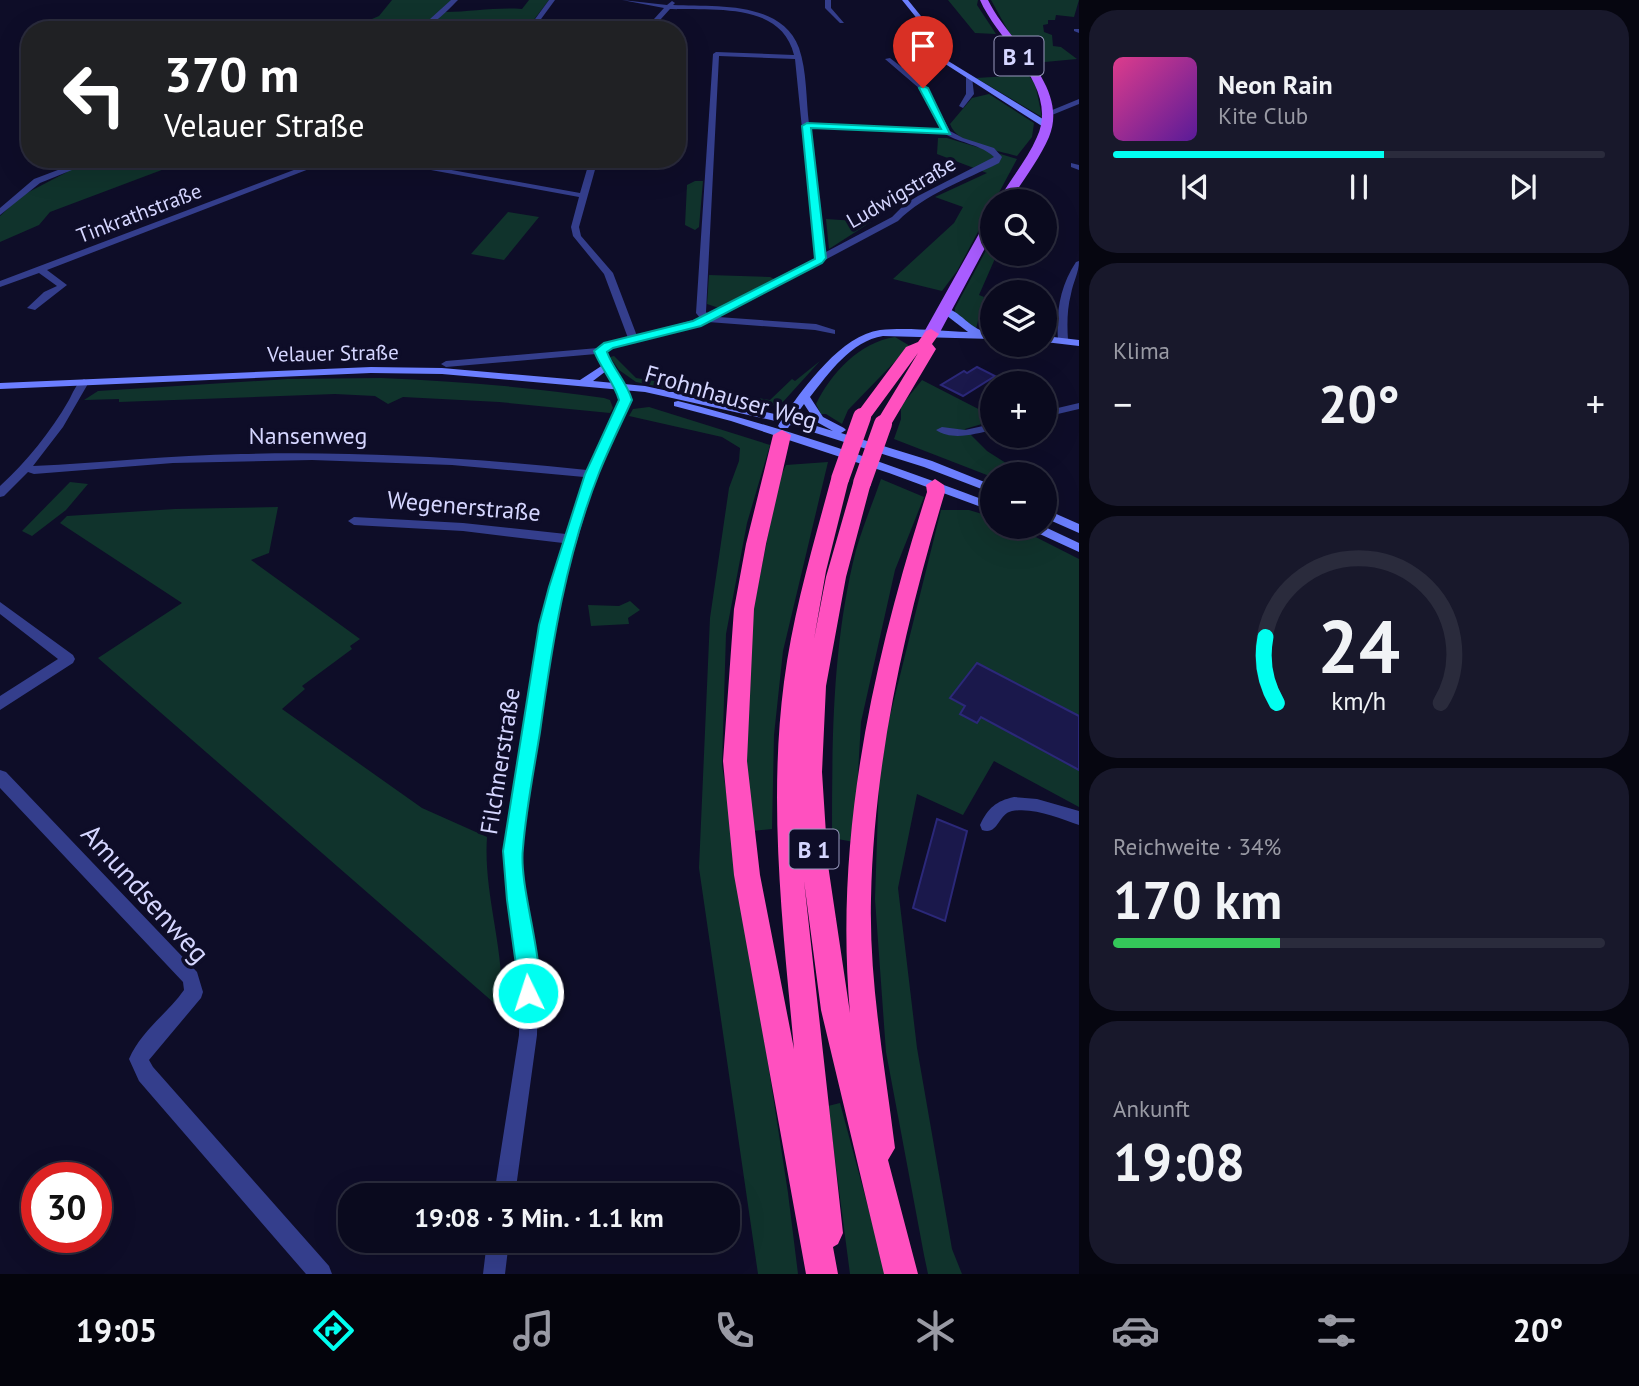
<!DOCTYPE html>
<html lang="de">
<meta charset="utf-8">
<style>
:root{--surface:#0a0a1e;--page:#18182b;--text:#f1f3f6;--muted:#999aa4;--line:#2a2b3c;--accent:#01fff1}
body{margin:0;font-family:"PT Sans",sans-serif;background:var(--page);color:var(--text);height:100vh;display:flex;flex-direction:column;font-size:26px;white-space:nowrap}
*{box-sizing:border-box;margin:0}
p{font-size:23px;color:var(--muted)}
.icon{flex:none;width:38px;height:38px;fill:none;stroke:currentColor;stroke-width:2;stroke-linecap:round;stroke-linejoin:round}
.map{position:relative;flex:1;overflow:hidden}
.side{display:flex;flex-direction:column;gap:10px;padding:10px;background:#060610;width:560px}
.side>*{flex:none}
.guide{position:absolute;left:21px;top:21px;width:665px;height:147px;border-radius:28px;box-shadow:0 7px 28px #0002,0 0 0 2px var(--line);background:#202124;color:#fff;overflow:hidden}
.fabs{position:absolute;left:980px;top:189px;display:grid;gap:14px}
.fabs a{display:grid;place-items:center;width:77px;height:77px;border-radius:50%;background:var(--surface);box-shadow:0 7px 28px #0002,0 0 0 2px var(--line);font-size:35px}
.speed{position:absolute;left:21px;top:1162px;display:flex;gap:14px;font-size:35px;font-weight:700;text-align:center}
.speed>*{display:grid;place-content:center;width:91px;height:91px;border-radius:50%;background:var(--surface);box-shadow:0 7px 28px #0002,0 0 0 2px var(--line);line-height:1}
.speed .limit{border:10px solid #d22;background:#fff;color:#111}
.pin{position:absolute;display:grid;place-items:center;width:60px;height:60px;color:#fff;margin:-72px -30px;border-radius:50% 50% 50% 0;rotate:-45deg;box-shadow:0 0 7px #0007}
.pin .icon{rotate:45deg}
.me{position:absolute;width:77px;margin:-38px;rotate:356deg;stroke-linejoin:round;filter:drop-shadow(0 0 5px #0008)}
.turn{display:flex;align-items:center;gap:24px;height:147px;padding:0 28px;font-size:32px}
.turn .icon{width:91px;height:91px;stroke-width:2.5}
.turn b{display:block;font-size:49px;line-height:60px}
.big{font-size:52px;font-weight:800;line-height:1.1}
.side .tile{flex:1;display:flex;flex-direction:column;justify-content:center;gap:10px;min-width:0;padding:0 24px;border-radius:28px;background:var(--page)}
.side .dial{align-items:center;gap:0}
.dial svg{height:182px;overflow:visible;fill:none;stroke:var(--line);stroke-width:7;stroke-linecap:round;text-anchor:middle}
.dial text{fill:var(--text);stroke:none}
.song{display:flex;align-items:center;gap:21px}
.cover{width:84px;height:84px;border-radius:10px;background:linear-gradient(135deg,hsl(330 70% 55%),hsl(270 70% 35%))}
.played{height:7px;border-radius:4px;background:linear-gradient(90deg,var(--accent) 55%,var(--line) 55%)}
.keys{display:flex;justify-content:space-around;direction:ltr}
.heat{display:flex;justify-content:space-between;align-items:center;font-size:38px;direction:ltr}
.charge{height:10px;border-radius:5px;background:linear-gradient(90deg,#34c759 34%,var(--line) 0)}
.trip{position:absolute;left:338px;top:1183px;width:402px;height:70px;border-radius:28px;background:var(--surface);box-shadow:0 7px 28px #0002,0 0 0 2px var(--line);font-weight:800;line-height:70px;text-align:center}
.dock{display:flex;height:112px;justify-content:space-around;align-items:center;background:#04040c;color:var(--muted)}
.dock .icon{width:49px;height:49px}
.dock .selected{color:var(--accent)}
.dock b{font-size:32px;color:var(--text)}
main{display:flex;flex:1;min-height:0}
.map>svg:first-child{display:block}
.green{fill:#10332c}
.building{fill:#1a184b;stroke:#2b2879;stroke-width:2}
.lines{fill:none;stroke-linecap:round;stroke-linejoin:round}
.street{fill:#343e8c;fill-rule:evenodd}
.secondary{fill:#6c7fff;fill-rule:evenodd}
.primary{fill:#a95cff;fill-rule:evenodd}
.highway{fill:#ff50bf;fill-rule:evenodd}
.highway-bridge{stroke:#ff50bf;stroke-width:18}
.route{fill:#01fff1;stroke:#01a69d;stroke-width:2}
.labels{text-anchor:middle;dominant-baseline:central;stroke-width:7;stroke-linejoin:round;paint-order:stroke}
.far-street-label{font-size:21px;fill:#d5d6ff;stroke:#0e0d28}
.shield{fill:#0e0d28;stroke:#999abe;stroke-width:2}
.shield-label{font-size:23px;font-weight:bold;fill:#d5d6ff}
.street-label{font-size:24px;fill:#d5d6ff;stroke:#0e0d28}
.near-street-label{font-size:28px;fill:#d5d6ff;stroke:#0e0d28}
</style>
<main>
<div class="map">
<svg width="1079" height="1274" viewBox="0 0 1079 1274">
<rect width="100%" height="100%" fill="#0e0d28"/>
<path class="green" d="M 392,0 L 454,0 L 445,12 C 471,12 495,7 522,9 L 529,0 L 549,0 L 526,30 L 346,30 L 379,16 Z
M 948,0 L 978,0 L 977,5 L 996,34 L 975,33 Z
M 991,0 L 1079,0 L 1074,17 L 1056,15 L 1055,20 L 1048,20 L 1048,24 L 1043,25 L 1044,32 L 1052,35 L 1053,46 L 1061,47 L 1077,59 L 1034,63 L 1016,45 Z
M 1028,75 L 1035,83 L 1042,117 L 976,78 Z
M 989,94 L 1034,123 L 1032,137 L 1017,156 C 997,150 958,146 950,124 L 972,98 Z
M 938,138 L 947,138 L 1017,159 L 957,271 L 942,291 L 893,279 L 954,223 L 963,207 L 935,197 L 987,173 L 937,154 Z
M 40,159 L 179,159 L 183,162 L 50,212 L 39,225 L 0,242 L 0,216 L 21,196 L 67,172 Z
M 695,181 L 703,181 L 699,227 L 695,230 L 685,225 L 687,185 Z
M 508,212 L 539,217 L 504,260 L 471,254 Z
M 826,219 L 871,222 L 829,249 Z
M 992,239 L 992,254 L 997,254 L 979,295 L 984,297 L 976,329 L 955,314 L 955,308 Z
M 709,275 L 770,277 L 774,279 L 719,308 L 707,304 Z
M 895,337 L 910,346 L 848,410 L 842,424 L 826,414 L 821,414 L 816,404 C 831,373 860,342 895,337 Z
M 614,356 L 636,378 L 770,400 L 792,379 L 795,381 L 820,361 L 782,403 L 764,408 L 636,382 L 619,370 L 610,357 Z
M 381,378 C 455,381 530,387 604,398 L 610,400 L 613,408 L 610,413 L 499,402 L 403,397 L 388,404 L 375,396 L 335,394 L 119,402 L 119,399 L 84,400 L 98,391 L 288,379 Z
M 922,380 L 992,416 L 992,421 L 965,429 L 987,451 L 1023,474 L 992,474 L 992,477 L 894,439 L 901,419 L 901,406 Z
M 649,407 L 770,445 L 747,523 L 726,634 L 722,765 L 788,1193 L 798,1274 L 758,1274 L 699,868 L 710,618 L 729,488 L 739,461 L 740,448 L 722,437 L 629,416 L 633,409 Z
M 828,462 L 783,651 L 774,735 L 772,829 L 752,831 L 744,772 L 748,636 L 779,480 L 786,465 Z
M 881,479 L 924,497 L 895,570 L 861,722 L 854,842 L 832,838 C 832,740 832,645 856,550 C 863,526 873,502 881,479 Z
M 70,482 L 88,484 L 66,510 L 32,536 L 22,531 Z
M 278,507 L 269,553 L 251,560 L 360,639 L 350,646 L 352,649 L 302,686 L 305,689 L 282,709 L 422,808 L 487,837 C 483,895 506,951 501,1009 L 98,658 L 182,603 L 60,523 L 67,516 L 175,509 Z
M 941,510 L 969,510 L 992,517 L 992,527 L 1016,527 L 1079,559 L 1079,807 L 994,761 L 963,815 L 917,794 L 898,888 L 917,1048 L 952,1249 L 962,1274 L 928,1274 L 924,1255 L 886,1052 L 875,899 L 879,781 L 888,724 Z
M 630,601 L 640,610 L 628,618 L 629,624 L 591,626 L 588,605 L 619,606 Z
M 840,1103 L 886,1274 L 850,1274 L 828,1106 Z"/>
<path class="building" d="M 977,367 L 995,376 L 963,396 L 941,385 L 964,371 L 967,373 Z
M 977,663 L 1079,716 L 1079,770 L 981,717 L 977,723 L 960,714 L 965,706 L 950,698 Z
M 937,819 L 967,831 L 945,921 L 913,908 Z"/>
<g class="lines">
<path class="street" d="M 451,0 L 458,0 C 446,12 430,30 412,30 L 430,19 Z
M 549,0 L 555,0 L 533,30 L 527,30 Z
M 622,0 L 667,5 L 672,1 L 675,3 L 673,5 C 714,7 781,0 799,48 C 807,71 806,100 809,124 L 942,129 L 920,89 L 885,59 L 890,58 L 926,86 L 950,131 L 963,138 L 994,148 L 1002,157 L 999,163 C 965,180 925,194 898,221 L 718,317 L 816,324 L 835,330 L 835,334 L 815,330 L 708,322 L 701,326 L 613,348 L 605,352 L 609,364 L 631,399 L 597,474 L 563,587 L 554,625 L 525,816 L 521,851 L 525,900 L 538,973 L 537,1035 L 515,1195 L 494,1195 L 519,1035 L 520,973 L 507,900 L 505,851 L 540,625 L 563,543 L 463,531 L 354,525 L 348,521 L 354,517 L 463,523 L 566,534 L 584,477 L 452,465 L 312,460 L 173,463 L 34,474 L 28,472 L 4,496 L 0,497 L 0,486 C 27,461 50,433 69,400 C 73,393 76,383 84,379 L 89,382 L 63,427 L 33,466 C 102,463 171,455 241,454 C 357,451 472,458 587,470 L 619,399 L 596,354 L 446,367 L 441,364 L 446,361 L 598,348 L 628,338 L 604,274 L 573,236 L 571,227 L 579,197 L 371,159 L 390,159 L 580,193 L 590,159 L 598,159 L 579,227 L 581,236 L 613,273 L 637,336 L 700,318 L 696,313 L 713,54 L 716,52 L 794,55 C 781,1 712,11 670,9 L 651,30 L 644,30 L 664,8 ZM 719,56 L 795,59 L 815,258 L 708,314 L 706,312 ZM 810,128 L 945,134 C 960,143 982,145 994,157 L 918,196 L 905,204 L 892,217 L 824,253 Z
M 825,0 L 831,0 L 831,8 L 844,23 L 840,23 L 825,8 Z
M 1074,29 L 1079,29 L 1079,33 L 1074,31 Z
M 969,75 L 972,77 L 974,94 L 963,108 L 959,106 L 966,94 L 966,77 Z
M 1079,99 L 1079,104 L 1052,115 L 1045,113 Z
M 87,159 L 99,159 L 40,183 L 0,215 L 0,208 L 34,179 Z
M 323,159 L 335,159 L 47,270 L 67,285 L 35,310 L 27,308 L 44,292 L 57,286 L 39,273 L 0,287 L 0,281 Z
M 1071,163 L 1079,165 L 1079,170 L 1071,167 Z
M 1079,261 C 1079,273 1073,282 1071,294 C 1067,309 1067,325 1068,340 L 1063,343 L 1058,340 C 1056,312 1060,286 1076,262 Z
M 1079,403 L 1079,409 L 1045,417 L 1045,411 Z
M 992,424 L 992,430 C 975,434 952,441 936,430 L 942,427 L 965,430 Z
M 0,602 L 73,655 L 75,659 L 73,663 L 0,710 L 0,696 L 58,659 L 0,614 Z
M 0,770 L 6,772 L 197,972 L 203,992 L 201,998 L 149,1060 L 153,1067 L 329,1266 L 332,1274 L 306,1274 L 139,1081 L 129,1059 C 141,1031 167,1014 184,990 L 183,982 L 0,788 Z
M 1014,797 L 1037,799 L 1079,811 L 1079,825 C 1059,818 1034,807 1012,811 C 998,814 998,836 982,830 L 980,825 C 988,808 996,801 1014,797 Z
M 487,1241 L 509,1241 L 505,1274 L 483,1274 Z"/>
<path class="secondary" d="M 902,0 L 908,0 L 933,31 L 933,49 L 940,56 L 1051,124 L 1051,128 L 1045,128 L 936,58 L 927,50 L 927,31 Z
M 942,308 C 959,307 970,332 992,333 L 992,339 L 883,336 C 851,341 829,373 810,397 L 823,417 L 844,428 L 846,430 L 841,433 L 932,461 L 992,485 L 992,493 L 924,467 L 790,425 L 788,428 L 780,428 L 778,426 L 780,422 L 645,392 L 442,374 L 371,373 L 0,389 L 0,383 L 371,367 L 442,368 L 580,380 L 606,363 L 610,364 L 610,368 L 593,381 L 645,386 L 784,416 C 805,386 842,335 880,330 C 908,327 940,331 968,332 L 942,312 ZM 804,404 L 815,421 L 833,431 L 793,419 Z
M 1045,336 L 1079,340 L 1079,346 L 1045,342 Z
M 678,401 C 785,428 889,464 992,503 L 992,511 L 889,473 L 731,421 L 674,406 L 674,402 Z
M 1045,509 L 1079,524 L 1079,533 L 1045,518 Z
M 1029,527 L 1045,527 L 1079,543 L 1079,552 L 1031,530 Z"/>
<path class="primary" d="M 980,0 L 988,0 C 1008,42 1070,86 1049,137 C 1039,160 1023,180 1010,201 L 998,201 C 1010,180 1027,160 1037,137 C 1060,87 998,42 980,0 Z
M 992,219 L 992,235 L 939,334 L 936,337 L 926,337 L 923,334 L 985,223 Z"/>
<path class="highway" d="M 931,329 L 939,334 L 932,344 L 936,349 L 889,428 L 877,428 L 875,424 L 918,353 L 868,421 L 856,421 L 854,417 L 906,347 L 918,342 L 926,331 Z
M 782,430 L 791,435 L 766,544 L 754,609 L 747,761 L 760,875 L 794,1049 C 783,927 768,805 784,682 C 793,613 813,546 831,479 L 840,473 L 846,475 L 849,479 L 826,571 L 814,639 L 826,577 L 853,483 L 856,479 L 868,479 L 871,483 L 846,577 L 826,686 L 822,772 L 828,865 L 850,1013 C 834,835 873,661 927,492 L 926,485 L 935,479 L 944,485 L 945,492 C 905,624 874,760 871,899 C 869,983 885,1066 895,1148 L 888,1160 L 918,1274 L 884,1274 L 821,1010 L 804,881 L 843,1233 L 838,1244 L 833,1247 L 838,1274 L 806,1274 L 734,875 L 723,761 L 734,609 L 746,544 L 773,435 Z"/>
<path class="highway-bridge" d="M 840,479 L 862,417
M 862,483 L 883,424"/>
</g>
<path class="route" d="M 923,86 L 928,88 L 950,134 L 811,128 L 826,258 L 822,263 L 701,326 L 613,348 L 607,352 C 613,369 627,382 632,400 C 621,424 609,448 599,473 C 566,556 552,644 540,732 C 534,770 526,809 523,848 C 518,889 549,970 536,1001 L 528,1004 L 521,1001 L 507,900 L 503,851 L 539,625 L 549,587 L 585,474 L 619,400 C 614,382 601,369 594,351 L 604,343 L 693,321 L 815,259 L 802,126 L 807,123 L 941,129 L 919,88 Z"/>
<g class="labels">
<g class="far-street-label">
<text transform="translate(901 192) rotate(-30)">Ludwigstraße</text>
<text transform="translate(139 213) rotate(-21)">Tinkrathstraße</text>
<text transform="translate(333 353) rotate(-1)">Velauer Straße</text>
</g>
<g class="shield">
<rect x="994.5" y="36.5" width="49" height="39" rx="5"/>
<rect x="789.5" y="829.5" width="49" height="39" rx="5"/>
</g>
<g class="shield-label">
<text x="1019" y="56">B 1</text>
<text x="814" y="849">B 1</text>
</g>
<g class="street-label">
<text transform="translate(731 397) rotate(16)">Frohnhauser Weg</text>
<text x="308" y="435">Nansenweg</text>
<text transform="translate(464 506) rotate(5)">Wegenerstraße</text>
<text transform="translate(500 761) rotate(-81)">Filchnerstraße</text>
</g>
<g class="near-street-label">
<text transform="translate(146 893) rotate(48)">Amundsenweg</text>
</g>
</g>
</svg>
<div class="fabs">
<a><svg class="icon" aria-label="search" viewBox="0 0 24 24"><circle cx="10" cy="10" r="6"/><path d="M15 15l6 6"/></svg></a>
<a><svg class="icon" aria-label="layers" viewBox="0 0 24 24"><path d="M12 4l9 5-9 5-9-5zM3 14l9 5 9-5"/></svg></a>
<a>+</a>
<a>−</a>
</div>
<div class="speed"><div class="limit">30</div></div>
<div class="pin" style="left:923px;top:88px;background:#d93025"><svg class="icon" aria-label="arrive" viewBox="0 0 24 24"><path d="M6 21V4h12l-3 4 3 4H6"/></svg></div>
<svg class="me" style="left:528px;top:993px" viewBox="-20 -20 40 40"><circle r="17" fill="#01fff1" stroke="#fff" stroke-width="3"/><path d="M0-11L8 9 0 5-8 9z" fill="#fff"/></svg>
<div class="trip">19:08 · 3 Min. · 1.1 km</div>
<div class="guide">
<div class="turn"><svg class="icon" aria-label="left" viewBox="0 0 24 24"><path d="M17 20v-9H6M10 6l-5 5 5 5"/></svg><div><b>370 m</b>Velauer Straße</div></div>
</div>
</div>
<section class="side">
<div class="tile">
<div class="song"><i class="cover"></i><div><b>Neon Rain</b><p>Kite Club</p></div></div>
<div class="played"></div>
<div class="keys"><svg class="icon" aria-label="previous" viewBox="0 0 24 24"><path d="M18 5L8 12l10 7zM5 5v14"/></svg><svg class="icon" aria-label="pause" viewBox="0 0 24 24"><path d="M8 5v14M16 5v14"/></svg><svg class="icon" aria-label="next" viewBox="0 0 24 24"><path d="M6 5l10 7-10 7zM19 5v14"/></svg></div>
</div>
<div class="tile"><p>Klima</p>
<div class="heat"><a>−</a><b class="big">20°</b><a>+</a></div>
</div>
<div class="tile dial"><svg viewBox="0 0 100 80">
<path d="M14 69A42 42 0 1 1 86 69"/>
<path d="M14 69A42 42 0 0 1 9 40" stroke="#01fff1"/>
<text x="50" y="56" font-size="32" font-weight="700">24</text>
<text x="50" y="72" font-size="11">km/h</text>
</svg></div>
<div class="tile"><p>Reichweite · 34%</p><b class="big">170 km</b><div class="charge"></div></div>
<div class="tile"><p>Ankunft</p><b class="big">19:08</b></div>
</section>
</main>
<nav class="dock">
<b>19:05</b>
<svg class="icon selected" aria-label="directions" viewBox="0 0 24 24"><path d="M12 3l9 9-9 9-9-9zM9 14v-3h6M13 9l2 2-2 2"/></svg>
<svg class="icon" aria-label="music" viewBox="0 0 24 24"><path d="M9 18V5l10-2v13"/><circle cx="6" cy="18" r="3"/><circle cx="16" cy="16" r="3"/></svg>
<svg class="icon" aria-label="phone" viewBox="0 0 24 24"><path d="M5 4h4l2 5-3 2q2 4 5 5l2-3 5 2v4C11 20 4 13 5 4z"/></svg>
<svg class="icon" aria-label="climate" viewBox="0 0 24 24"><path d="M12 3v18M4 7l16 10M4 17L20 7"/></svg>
<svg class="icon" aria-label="car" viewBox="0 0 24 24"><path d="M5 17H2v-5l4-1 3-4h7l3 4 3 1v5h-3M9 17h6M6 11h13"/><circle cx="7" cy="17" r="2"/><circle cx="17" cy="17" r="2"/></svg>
<svg class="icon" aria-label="filters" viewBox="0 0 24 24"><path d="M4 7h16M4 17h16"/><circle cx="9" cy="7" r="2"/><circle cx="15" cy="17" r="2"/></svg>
<b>20°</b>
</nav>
